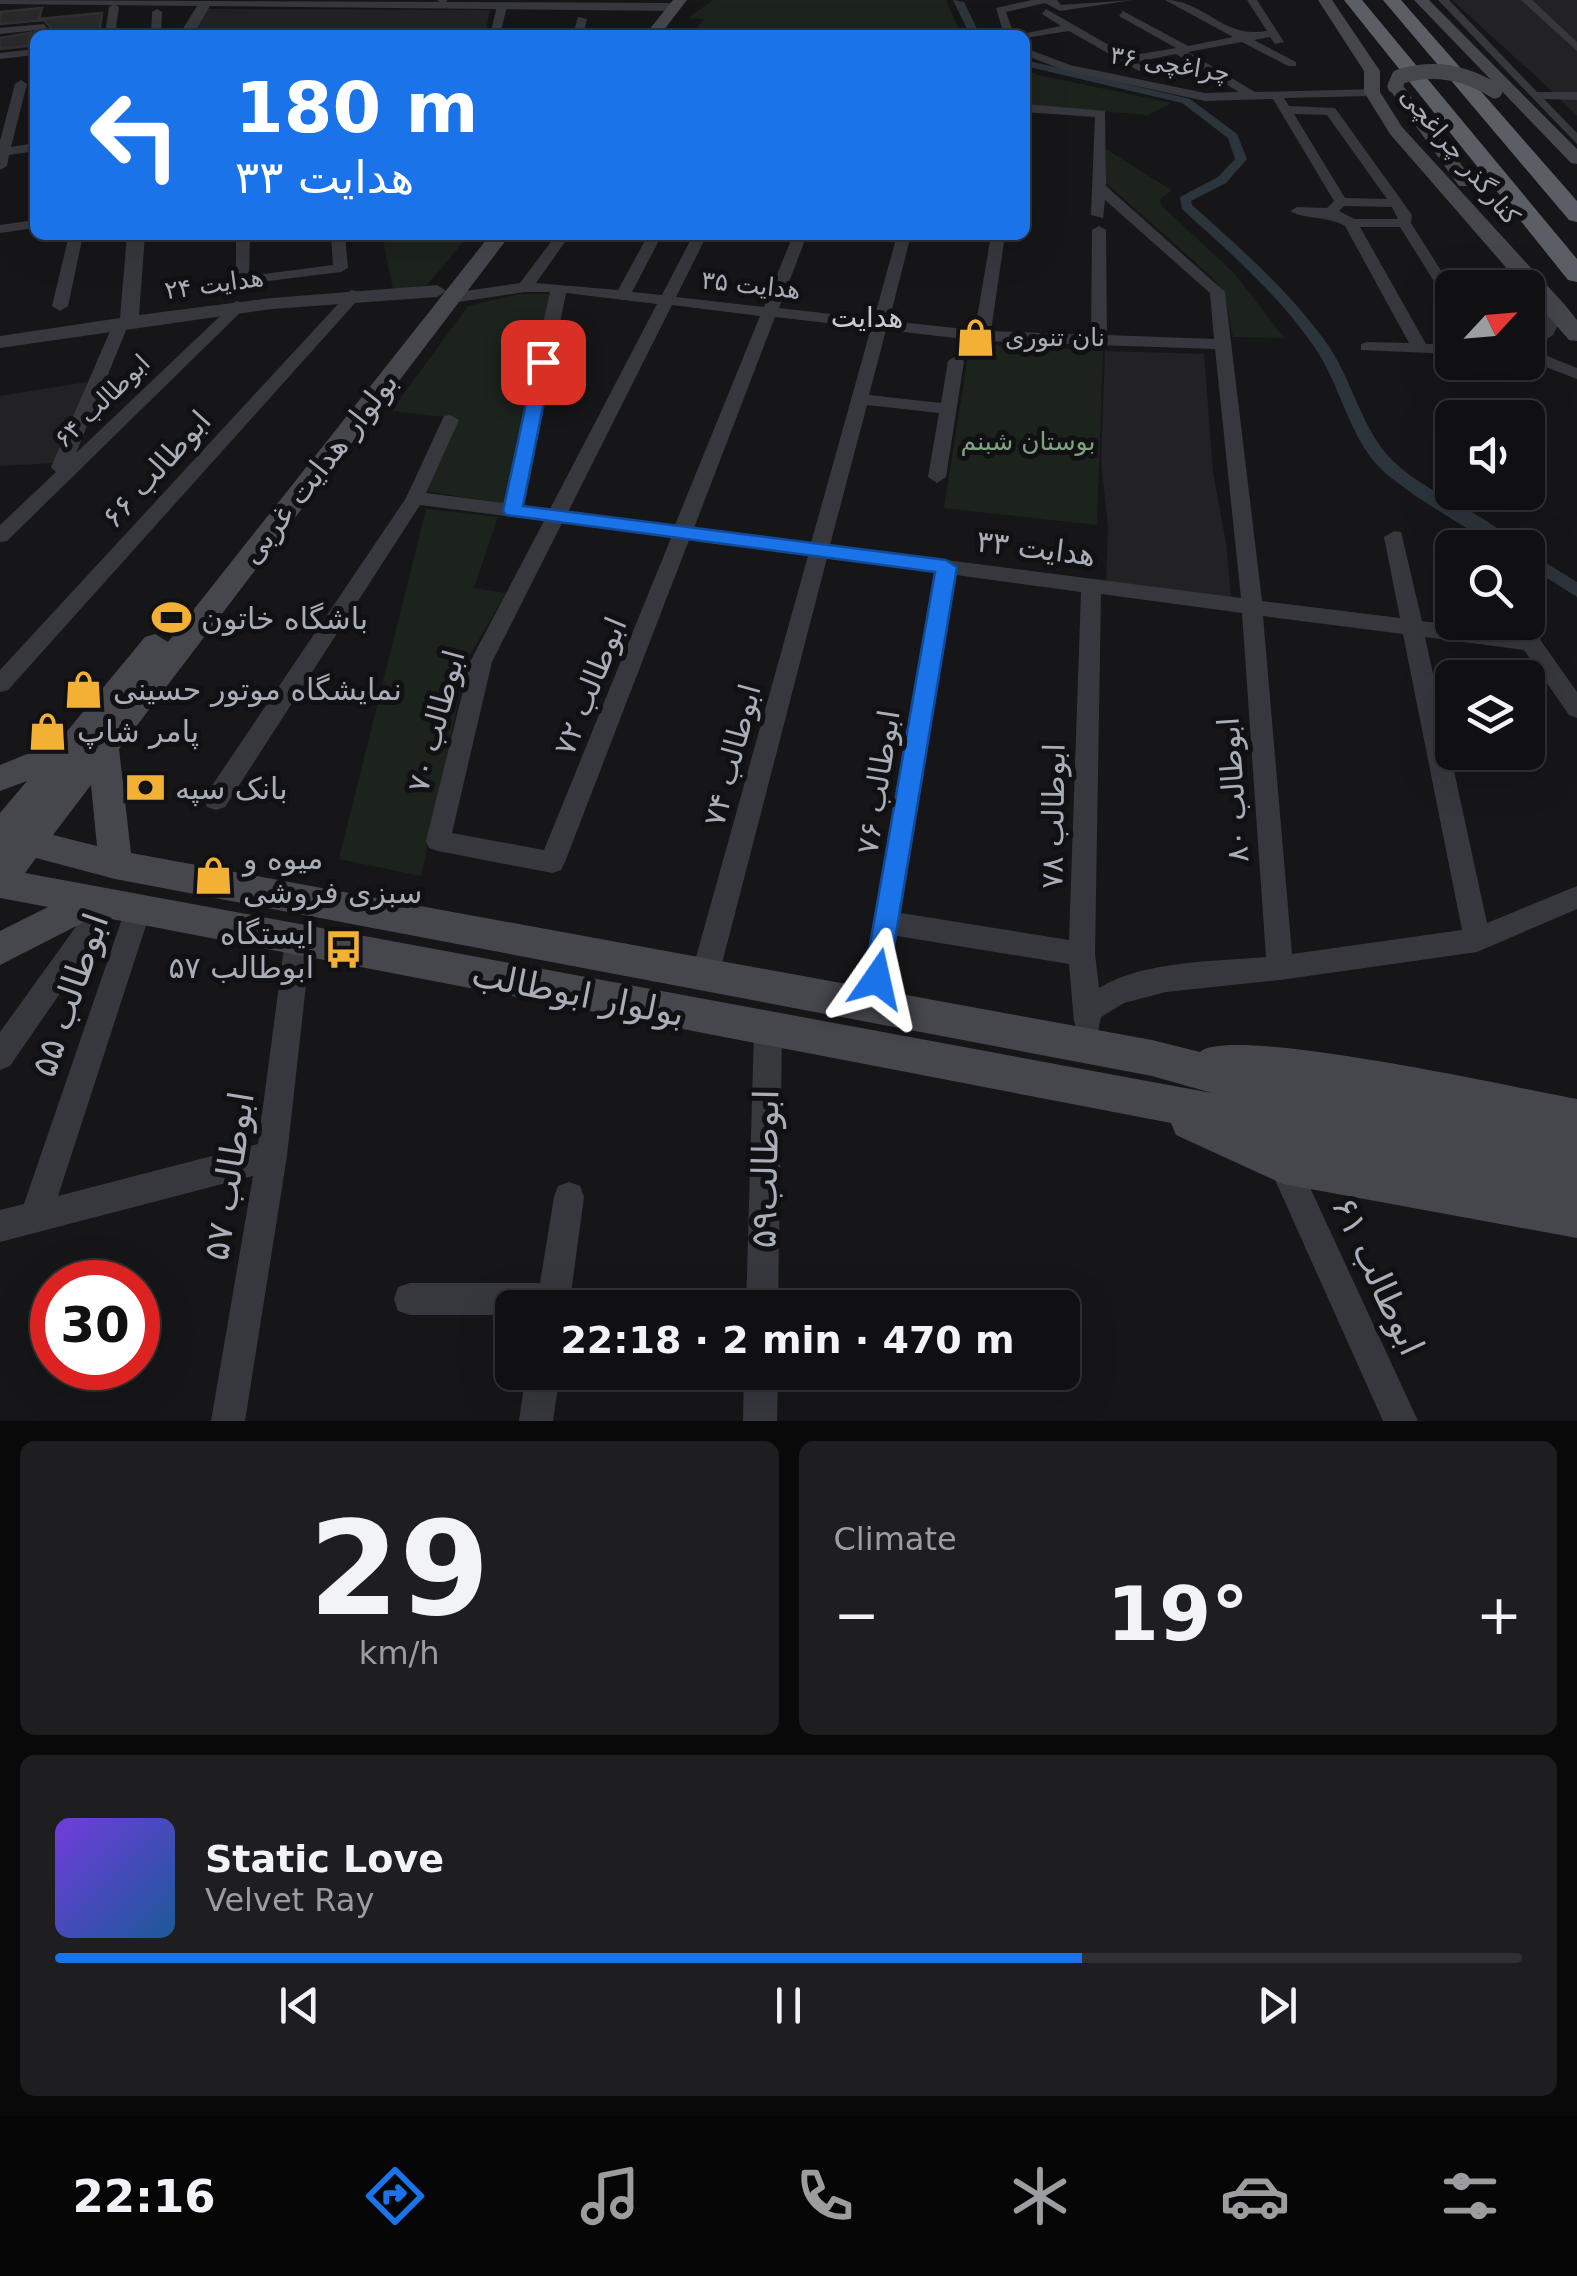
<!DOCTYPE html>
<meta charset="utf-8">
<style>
:root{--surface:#101012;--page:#1e1e20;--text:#f1f3f6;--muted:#9c9d9f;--line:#303032;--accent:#1a73e8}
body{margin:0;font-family:"DejaVu Sans",Vazirmatn,sans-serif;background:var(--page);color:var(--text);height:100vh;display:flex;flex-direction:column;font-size:38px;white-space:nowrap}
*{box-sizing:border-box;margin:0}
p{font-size:32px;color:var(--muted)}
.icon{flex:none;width:55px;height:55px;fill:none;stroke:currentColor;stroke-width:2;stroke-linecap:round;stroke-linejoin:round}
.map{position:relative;height:1421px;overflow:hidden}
.panel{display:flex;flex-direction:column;gap:20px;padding:20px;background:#09090a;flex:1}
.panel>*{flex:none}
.hud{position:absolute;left:30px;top:30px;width:1000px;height:210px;border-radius:15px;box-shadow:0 10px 40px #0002,0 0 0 2px var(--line);background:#1a73e8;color:#fff;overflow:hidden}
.needle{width:65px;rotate:64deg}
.fabs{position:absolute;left:1435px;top:270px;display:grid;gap:20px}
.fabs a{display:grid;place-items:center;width:110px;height:110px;border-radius:15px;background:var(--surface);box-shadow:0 10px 40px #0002,0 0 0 2px var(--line);font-size:50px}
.speed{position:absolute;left:30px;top:1260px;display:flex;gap:20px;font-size:50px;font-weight:700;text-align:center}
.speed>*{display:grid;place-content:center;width:130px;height:130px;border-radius:50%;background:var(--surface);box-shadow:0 10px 40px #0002,0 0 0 2px var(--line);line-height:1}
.speed .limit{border:15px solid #d22;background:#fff;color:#111}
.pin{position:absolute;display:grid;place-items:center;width:85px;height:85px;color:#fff;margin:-42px;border-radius:20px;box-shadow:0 5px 15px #0006}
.me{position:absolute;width:110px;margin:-55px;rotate:11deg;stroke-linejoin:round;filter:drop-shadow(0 0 8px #0008)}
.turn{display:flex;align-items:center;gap:35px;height:210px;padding:0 40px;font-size:45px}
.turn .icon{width:130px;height:130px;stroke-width:2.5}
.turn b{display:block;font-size:70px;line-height:85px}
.big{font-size:75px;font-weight:700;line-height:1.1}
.panel .widget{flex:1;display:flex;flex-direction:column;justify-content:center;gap:15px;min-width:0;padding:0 35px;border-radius:15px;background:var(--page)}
.panel .dial{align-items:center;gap:0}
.dial b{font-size:130px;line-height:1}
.song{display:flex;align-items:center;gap:30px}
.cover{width:120px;height:120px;border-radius:15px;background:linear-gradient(135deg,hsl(260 70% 55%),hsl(210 70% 35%))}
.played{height:10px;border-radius:5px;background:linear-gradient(90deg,var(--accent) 70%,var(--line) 70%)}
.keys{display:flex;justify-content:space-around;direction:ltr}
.heat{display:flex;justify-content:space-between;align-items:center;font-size:55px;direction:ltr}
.panel .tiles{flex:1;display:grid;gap:20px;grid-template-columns:1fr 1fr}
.widget:last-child{grid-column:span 2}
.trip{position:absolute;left:495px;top:1290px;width:585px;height:100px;border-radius:15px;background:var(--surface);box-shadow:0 10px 40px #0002,0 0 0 2px var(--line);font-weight:700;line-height:100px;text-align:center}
.dock{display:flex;height:160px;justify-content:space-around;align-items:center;background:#060607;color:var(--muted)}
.dock .icon{width:70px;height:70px}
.dock .selected{color:var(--accent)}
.dock b{font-size:45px;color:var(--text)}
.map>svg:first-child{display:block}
.built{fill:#222225}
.green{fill:#1c231d}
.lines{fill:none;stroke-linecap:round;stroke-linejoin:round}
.canal{fill:#2c353c;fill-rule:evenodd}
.building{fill:#29292c;stroke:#303034;stroke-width:2.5}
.minor{fill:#37383d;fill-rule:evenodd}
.tertiary{fill:#37383d;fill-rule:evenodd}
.secondary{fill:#45474d;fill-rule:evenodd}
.trunk{fill:#5b5e65;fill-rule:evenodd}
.secondary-bridge{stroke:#45474d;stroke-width:15}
.route{fill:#1a73e8;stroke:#114b97;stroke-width:2.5}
.labels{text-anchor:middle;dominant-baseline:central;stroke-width:10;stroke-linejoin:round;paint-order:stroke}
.far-street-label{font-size:25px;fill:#a8adb8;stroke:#111113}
.far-poi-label{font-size:25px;fill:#a8adb8;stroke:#111113;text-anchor:start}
.far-park-label{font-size:25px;fill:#7fa381;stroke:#111113}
.far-neighbourhood-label{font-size:28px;fill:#c9ccd4;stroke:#111113}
.street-label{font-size:30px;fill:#a8adb8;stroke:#111113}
.poi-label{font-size:30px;fill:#a8adb8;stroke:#111113;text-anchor:start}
.near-street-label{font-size:35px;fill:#a8adb8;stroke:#111113}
</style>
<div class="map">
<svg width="1577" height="1421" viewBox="0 0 1577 1421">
<rect width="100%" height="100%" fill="#161618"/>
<path class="built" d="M 1452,0 L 1577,0 L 1577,116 L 1553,92 Z
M 205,9 L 490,10 L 485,35 L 195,35 Z
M 1105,351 L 1204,354 L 1213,472 L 1226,543 L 1231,598 L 1106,583 L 1108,527 L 1101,461 Z
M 87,382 L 79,411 L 56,463 L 0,466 L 0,396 Z"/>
<path class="green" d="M 713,0 L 946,0 L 961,35 L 691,35 L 704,19 L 688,18 Z
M 1025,70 L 1038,75 L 1172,103 L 1148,115 L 1025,105 Z
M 1106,149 L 1171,190 L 1160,199 L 1162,206 L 1235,274 L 1284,338 L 1233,337 L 1225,295 L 1213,278 L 1105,182 Z
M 469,235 L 427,285 L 393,289 L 382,236 Z
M 519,294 L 552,294 L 508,504 L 424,491 L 455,418 L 391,411 L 468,306 Z
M 970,343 L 1103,351 L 1097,525 L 944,508 Z
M 426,509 L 498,517 L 474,588 L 506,593 L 467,660 L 421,876 L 339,859 Z"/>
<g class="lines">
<path class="canal" d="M 953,0 L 964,2 L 980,35 L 970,35 Z
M 1025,60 L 1190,99 L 1237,134 L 1247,159 L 1226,183 L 1191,201 L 1192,205 C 1241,249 1292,293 1330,348 C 1353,383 1363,432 1393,461 C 1429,496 1486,511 1519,548 L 1498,548 C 1464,525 1410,496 1382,470 C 1349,438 1341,386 1315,348 C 1279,295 1229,252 1182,209 L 1180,197 L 1218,177 L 1235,159 L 1228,138 L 1182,103 L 1025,66 Z
M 1528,552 L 1577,582 L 1577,597 L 1528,566 Z"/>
</g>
<path class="building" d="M 42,8 L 39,19 L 102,13 L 99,35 L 31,35 L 27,46 L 0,49 L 0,38 L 52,29 L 44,20 L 0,24 L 0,12 Z"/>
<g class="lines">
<path class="minor" d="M 437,0 L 447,0 L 447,1 L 442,4 Z
M 1032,0 L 1057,0 L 1061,5 L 1133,0 L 1060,11 L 1045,3 L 1006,12 L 1014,35 L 1004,35 L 996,8 Z
M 1165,0 C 1205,0 1222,39 1267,31 L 1247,0 L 1257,0 L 1284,42 L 1275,44 L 1270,37 L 1254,40 L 1296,62 L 1296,66 L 1288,66 L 1242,42 L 1188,52 L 1255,92 L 1376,89 L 1378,92 L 1372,96 L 1284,98 L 1289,106 L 1335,108 L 1412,215 L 1411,223 L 1452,288 L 1452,303 L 1447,302 L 1400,227 L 1360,227 L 1426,344 L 1452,344 L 1452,354 L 1361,350 L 1361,344 L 1367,342 L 1409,343 L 1345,226 C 1325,215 1305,220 1290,211 L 1297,207 L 1327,208 L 1334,201 L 1273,99 L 1205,101 L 1063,70 L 1025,55 L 1025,48 L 1070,65 L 1205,93 L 1239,92 L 1176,54 L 1136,62 L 1145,68 L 1139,71 L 1069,31 L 1025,38 L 1017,35 L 1061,26 L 1042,14 L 1046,9 L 1128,56 L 1176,48 L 1119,16 L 1123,11 L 1188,46 L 1233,37 ZM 1294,114 L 1327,115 L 1387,199 L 1345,198 ZM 1344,206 L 1392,207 L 1398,219 L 1354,219 L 1339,211 Z
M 1438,0 L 1449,0 L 1537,92 L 1577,92 L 1577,100 L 1544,99 L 1577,133 L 1577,144 Z
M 1521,0 L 1532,0 L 1577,42 L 1577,51 Z
M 502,3 L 507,6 L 500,35 L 490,35 L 497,6 Z
M 114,4 L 119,7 L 115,35 L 105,35 L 109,7 Z
M 157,9 L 162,12 L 161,35 L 151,35 L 152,12 Z
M 578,17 L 587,19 L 583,35 L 573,35 Z
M 44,24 L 48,29 L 0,34 L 0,28 Z
M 35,49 L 35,55 L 0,59 L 0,53 Z
M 21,80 L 27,84 L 11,147 L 35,143 L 35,151 L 9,155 L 7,166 L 0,170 L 0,141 L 15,84 Z
M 1025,104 L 1105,111 L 1106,186 L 1225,292 L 1262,601 L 1400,618 L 1384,537 L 1394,531 L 1401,532 L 1422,621 L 1539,638 L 1577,692 L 1577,718 L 1569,715 L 1524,650 L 1425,637 L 1487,923 L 1577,886 L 1577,909 L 1477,952 L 1280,980 L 1166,992 L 1124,1003 L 1101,1017 L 1098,1031 L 1088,1035 L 1078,1031 L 1074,1022 L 1069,964 L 897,936 L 882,1015 L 872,1019 L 862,1015 L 858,1006 L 936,573 L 827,558 L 719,975 L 715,984 L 705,987 L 695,984 L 691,975 L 808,556 L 689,540 L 565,862 L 561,870 L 552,873 L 438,851 L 429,848 L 426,841 L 470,662 L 544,521 L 420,505 L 225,807 L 216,810 L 207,807 L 204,800 L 207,793 L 406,498 L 444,416 L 450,415 L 459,420 L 426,493 L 504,503 L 550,292 L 525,292 L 452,303 L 444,298 L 452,293 L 520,283 L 556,235 L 570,235 L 536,283 L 618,290 L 648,235 L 662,235 L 632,292 L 662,295 L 693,235 L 707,235 L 676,297 L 764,307 L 793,235 L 807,235 L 779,308 L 874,319 L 897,235 L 911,235 L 889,321 L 975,330 L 991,235 L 1005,235 L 991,331 L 1091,335 L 1092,230 L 1099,226 L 1106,230 L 1107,335 L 1214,339 L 1210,293 L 1105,200 L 1103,218 L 1091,215 L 1095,117 L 1025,112 ZM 566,293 L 657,304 L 550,509 L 523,506 ZM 672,305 L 760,316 L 675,525 L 568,512 ZM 775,317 L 871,328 L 811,543 L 694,528 ZM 886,330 L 982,341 L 1215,349 L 1241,598 L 830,545 L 867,405 L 939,413 L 928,477 L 937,483 L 946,477 L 964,361 L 956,356 L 948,361 L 941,403 L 869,395 ZM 562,523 L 671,538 L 544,850 L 452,833 L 492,662 ZM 956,575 L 1081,592 L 1069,940 L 901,913 ZM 1101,594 L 1242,613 L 1266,957 C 1212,962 1146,960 1099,988 L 1095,954 ZM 1263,616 L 1403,634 L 1462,930 L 1292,954 Z
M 35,220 L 35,228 L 0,233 L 0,225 Z
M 69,235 L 83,235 L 68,306 L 60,311 L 52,306 Z
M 236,235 L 250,235 L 249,276 L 333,265 L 331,235 L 345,235 L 348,268 L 341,272 L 236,285 Z
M 351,290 L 364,293 L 8,690 L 0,692 L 0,670 Z
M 236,301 L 249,304 L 7,541 L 0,542 L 0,525 L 56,472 L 51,467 L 115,320 L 129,323 L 76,453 Z
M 1558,304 L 1566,309 L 1553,335 L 1530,349 L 1577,368 L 1577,379 L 1528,360 L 1528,338 L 1540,329 L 1552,306 Z
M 107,893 L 116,896 L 120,904 L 116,912 L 10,1066 L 0,1070 L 0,1032 L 98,896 Z
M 138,899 L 147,902 L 151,910 L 58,1196 L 258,1144 L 285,940 L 289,932 L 298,928 L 307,932 L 311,940 L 287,1156 L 245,1421 L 211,1421 L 253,1176 L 0,1242 L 0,1210 L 24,1204 L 125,910 L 129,902 Z
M 768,1018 L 778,1022 L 782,1031 L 778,1308 L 746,1308 L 754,1031 L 758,1022 Z
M 1283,1149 L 1294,1153 L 1418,1421 L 1383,1421 L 1268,1164 L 1272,1153 Z
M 569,1182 L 580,1186 L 584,1197 L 569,1308 L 512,1308 L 512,1315 L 410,1315 L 398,1311 L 394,1299 L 398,1287 L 410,1283 L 540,1283 L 554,1197 L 558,1186 Z
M 526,1372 L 560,1372 L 553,1421 L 519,1421 Z
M 744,1372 L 778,1372 L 777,1421 L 743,1421 Z"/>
<path class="tertiary" d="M 0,0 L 674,3 L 680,7 L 674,11 L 210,6 L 193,35 L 179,35 L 197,6 L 0,4 Z
M 127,235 L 145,235 L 139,315 L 272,298 L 437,285 L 446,291 L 437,297 L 272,309 L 0,348 L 0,336 L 120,318 Z"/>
<path class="secondary" d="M 673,0 L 687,0 L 660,35 L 645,35 Z
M 1318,0 L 1332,0 L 1380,71 L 1380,92 L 1402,127 L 1565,305 L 1577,320 L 1577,341 L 1569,340 L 1390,134 L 1364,92 L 1364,71 Z
M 1414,0 L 1429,0 L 1577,149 L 1577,164 L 1571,163 Z
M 1389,83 L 1401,83 L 1474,182 L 1471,186 L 1459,186 L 1387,86 Z
M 490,235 L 510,235 L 119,749 L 131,853 L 1152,1040 L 1200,1052 C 1230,1024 1521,1089 1577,1099 L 1577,1238 L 1283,1184 L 1176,1135 L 1171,1123 L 96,916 L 0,965 L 0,931 L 48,907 L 0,898 L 0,813 L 27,781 L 0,791 L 0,765 L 59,741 L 145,637 L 155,634 L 168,642 ZM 91,785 L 97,846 L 53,835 ZM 36,858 L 115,879 L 1152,1076 L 1212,1093 L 25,873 Z"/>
<path class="trunk" d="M 1344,0 L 1362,0 L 1577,259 L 1577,282 L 1568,280 Z
M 1383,0 L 1401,0 L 1577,201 L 1577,222 L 1569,220 Z"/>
<path class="secondary-bridge" d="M 1395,86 L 1399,77 C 1433,66 1465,72 1495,91"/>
</g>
<path class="route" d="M 543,357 L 552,362 L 523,506 L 946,560 L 957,567 L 887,988 L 877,991 L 868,988 L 864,979 L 935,572 L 506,515 L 503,511 L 535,362 Z"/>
<defs>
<symbol id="shop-bare" viewBox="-9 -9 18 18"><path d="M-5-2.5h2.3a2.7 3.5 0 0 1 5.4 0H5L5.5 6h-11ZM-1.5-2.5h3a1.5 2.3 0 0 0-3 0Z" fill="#f2b134" stroke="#111113" stroke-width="2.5" paint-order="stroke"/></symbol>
<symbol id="stadium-bare" viewBox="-9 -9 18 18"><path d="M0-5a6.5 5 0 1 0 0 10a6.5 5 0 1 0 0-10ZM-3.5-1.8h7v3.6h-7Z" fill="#f2b134" stroke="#111113" stroke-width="2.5" paint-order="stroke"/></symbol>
<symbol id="bank-bare" viewBox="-9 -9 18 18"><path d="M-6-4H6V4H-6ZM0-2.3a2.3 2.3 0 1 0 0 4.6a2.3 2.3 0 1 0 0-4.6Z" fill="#f2b134" stroke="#111113" stroke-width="2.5" paint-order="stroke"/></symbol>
<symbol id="bus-bare" viewBox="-9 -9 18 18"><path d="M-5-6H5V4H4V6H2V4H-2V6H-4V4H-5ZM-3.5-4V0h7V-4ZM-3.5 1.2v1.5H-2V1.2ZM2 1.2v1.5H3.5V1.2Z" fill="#f2b134" stroke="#111113" stroke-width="2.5" paint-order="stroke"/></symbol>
</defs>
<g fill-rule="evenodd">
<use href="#shop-bare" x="948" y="310" width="55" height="55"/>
<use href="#stadium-bare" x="144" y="590" width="55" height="55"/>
<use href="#shop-bare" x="56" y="662" width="55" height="55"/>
<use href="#shop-bare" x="20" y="704" width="55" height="55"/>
<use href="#bank-bare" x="118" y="760" width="55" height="55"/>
<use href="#shop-bare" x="186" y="848" width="55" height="55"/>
<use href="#bus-bare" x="316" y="922" width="55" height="55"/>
</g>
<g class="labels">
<g class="far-street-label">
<text transform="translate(1170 64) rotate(9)">چراغچی ۳۶</text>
<text transform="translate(1460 156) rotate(50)">کنارگذر چراغچی</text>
<text transform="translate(214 284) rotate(-8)">هدایت ۲۴</text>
<text transform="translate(751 285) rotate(6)">هدایت ۳۵</text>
<text transform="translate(102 401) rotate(-44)">ابوطالب ۶۴</text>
</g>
<g class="far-poi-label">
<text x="1005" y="337">نان تنوری</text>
</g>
<g class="far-park-label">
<text x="1028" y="441">بوستان شبنم</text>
</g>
<g class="far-neighbourhood-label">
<text x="867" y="317">هدایت</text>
</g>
<g class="street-label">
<text transform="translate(319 468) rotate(-52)">بولوار هدایت غربی</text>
<text transform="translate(156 469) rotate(-48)">ابوطالب ۶۶</text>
<text transform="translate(1036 548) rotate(7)">هدایت ۳۳</text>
<text transform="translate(590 686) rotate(-68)">ابوطالب ۷۲</text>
<text transform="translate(436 721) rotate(-75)">ابوطالب ۷۰</text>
<text transform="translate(732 755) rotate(-75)">ابوطالب ۷۴</text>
<text transform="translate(878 782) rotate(-81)">ابوطالب ۷۶</text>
<text transform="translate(1233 790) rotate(-94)">ابوطالب ۸۰</text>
<text transform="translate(1053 816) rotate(-89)">ابوطالب ۷۸</text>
</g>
<g class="poi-label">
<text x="201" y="618">باشگاه خاتون</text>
<text x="113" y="689">نمایشگاه موتور حسینی</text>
<text x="77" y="731">پامر شاپ</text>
<text x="175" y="788">بانک سپه</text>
<text x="243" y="858">میوه و<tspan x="243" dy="34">سبزی فروشی</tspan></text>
<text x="314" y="933" text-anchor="end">ایستگاه<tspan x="314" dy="34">ابوطالب ۵۷</tspan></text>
</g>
<g class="near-street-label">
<text transform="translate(578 994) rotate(11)">بولوار ابوطالب</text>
<text transform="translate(70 995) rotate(-71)">ابوطالب ۵۵</text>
<text transform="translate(765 1169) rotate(-89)">ابوطالب۵۹</text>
<text transform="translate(229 1176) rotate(-81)">ابوطالب ۵۷</text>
<text transform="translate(1378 1276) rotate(65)">ابوطالب ۶۱</text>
</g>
</g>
</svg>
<div class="fabs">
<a><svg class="needle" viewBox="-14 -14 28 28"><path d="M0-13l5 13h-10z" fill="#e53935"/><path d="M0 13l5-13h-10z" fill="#9c9d9f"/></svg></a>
<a><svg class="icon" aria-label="sound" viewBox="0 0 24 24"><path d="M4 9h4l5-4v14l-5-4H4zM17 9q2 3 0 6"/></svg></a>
<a><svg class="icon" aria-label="search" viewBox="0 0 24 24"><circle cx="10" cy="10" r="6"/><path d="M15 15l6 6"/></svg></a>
<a><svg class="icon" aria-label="layers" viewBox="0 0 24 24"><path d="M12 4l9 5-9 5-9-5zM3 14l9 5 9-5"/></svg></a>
</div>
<div class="speed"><div class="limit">30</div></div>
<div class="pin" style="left:543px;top:362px;background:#d93025"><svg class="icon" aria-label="arrive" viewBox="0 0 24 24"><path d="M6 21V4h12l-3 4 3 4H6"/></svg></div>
<svg class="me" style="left:877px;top:979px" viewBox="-20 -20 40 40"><path d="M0-17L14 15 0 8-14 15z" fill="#1a73e8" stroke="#fff" stroke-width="4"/></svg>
<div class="trip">22:18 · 2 min · 470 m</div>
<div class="hud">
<div class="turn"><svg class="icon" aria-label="left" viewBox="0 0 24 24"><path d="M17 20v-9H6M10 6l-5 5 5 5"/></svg><div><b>180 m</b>هدایت ۳۳</div></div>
</div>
</div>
<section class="panel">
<div class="tiles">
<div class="widget dial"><b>29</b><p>km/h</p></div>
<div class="widget"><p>Climate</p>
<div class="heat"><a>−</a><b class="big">19°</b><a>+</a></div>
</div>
<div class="widget">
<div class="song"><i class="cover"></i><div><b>Static Love</b><p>Velvet Ray</p></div></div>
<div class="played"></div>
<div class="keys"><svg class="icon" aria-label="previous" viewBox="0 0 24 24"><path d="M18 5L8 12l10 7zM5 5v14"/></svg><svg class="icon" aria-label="pause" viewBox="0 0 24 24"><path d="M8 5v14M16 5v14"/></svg><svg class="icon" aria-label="next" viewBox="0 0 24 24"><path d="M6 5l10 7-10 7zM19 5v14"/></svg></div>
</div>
</div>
</section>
<nav class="dock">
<b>22:16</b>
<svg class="icon selected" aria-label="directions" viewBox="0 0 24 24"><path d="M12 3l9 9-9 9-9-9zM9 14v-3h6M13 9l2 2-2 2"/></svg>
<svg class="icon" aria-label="music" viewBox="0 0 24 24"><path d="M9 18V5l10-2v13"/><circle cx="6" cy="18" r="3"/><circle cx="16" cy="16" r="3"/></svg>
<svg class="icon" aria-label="phone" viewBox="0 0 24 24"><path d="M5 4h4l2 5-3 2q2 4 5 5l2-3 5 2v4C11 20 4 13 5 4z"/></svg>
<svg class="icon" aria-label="climate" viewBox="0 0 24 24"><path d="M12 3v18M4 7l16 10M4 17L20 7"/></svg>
<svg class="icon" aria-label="car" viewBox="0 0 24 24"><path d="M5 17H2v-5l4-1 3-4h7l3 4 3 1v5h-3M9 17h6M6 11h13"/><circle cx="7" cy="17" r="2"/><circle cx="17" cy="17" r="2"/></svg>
<svg class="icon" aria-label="filters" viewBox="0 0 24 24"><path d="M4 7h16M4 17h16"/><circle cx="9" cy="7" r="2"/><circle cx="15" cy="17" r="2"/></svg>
</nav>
